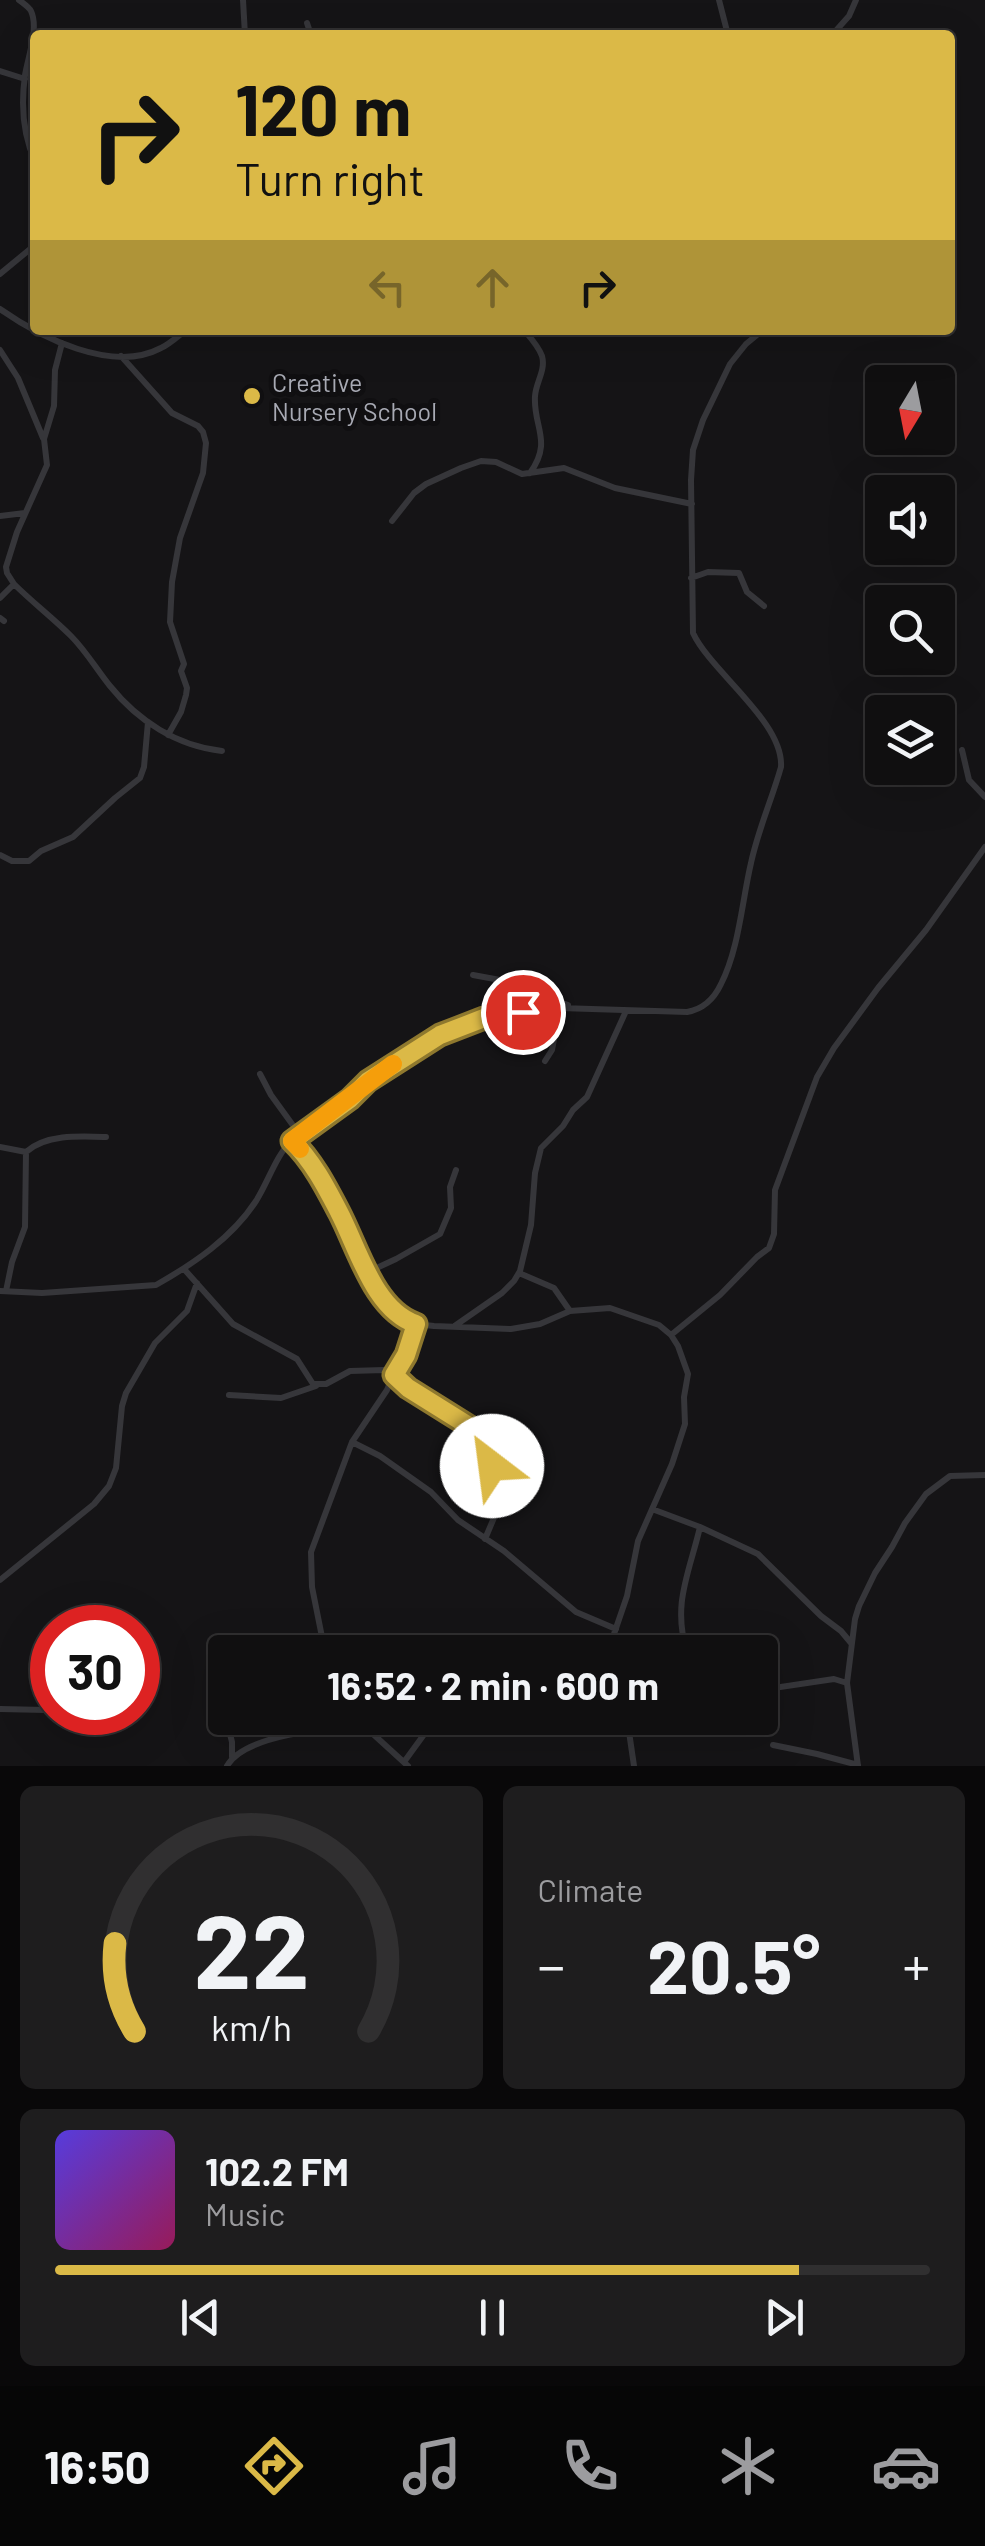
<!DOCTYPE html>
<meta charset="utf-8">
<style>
:root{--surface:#100f10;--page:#1e1d1e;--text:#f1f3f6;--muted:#9c9c9f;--line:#302f30;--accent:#dbb947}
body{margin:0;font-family:Barlow,sans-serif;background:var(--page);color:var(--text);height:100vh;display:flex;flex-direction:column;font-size:38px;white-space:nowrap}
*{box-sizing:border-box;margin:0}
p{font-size:32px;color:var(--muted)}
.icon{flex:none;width:55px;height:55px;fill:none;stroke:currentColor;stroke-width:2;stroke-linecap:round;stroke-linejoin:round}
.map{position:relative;height:1766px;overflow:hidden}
.details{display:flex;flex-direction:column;gap:20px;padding:20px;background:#090809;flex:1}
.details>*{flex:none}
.banner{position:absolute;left:30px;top:30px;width:925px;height:305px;border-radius:10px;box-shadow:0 10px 40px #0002,0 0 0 2px var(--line);background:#dbb947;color:#111;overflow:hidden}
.needle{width:65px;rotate:190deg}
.buttons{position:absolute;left:865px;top:365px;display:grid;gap:20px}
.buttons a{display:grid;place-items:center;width:90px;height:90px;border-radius:10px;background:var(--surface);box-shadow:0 10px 40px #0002,0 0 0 2px var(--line);font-size:50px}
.speed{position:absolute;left:30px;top:1605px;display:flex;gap:20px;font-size:50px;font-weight:700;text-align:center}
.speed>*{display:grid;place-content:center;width:130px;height:130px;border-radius:50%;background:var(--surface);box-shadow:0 10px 40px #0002,0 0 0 2px var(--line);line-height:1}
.speed .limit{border:15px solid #d22;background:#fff;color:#111}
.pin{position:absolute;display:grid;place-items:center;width:85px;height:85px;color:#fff;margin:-42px;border:5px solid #fff;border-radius:50%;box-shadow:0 2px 10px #0007}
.me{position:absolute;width:110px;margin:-55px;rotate:330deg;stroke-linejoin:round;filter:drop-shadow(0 0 8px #0008)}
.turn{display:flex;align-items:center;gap:35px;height:210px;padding:0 40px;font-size:45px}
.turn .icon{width:130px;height:130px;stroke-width:2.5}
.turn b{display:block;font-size:70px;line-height:85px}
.lanes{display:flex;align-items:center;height:95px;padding:0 40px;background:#0003;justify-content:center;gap:50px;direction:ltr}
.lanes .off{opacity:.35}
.big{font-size:75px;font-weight:700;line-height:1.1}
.details .card{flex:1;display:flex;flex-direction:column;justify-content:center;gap:15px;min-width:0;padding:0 35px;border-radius:15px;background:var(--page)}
.details .dial{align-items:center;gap:0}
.dial svg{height:260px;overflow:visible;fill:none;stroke:var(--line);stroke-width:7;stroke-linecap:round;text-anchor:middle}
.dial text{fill:var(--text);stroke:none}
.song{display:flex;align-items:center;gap:30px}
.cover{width:120px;height:120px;border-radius:15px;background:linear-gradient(135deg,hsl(250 70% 55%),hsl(330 70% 35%))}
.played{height:10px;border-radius:5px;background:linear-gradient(90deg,var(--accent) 85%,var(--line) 85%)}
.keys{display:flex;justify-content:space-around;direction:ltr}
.heat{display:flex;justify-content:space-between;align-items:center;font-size:55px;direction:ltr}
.details .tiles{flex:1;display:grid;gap:20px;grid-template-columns:1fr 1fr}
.card:last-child{grid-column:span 2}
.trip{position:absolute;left:208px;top:1635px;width:570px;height:100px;border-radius:10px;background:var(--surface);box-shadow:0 10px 40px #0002,0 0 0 2px var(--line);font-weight:700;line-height:100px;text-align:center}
.tab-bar{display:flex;height:160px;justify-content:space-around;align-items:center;background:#060606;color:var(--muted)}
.tab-bar .icon{width:70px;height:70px}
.tab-bar .current{color:var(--accent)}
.tab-bar b{font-size:45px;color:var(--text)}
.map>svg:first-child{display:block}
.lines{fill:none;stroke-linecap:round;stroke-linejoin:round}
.street{stroke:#36363a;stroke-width:6}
.route-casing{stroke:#8e782e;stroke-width:25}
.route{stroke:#dbb947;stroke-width:18}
.slow{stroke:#f59e0b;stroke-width:18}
.poi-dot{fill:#dbb947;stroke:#100f11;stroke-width:4}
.labels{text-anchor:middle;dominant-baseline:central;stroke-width:10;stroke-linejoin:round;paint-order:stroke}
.poi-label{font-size:25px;fill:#a8aab4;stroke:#100f11;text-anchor:start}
</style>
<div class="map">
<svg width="985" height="1766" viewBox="0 0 985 1766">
<rect width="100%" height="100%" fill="#151416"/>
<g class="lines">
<path class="street" d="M 19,0 C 23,3 29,7 31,11 C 39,28 28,57 25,75 C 21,104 22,133 35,161
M 243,0 L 245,35
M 719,0 L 728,35
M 307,23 L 311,35
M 832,35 L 849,16 L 856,0
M 0,71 L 25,79
M 0,274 L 35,245
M 0,309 C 40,337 112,374 161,348 C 170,344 178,336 186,330
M 524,330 C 530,337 539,347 542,356 C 546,370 536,382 535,396 C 533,427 553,441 530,473
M 62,343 L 55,370 L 54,406 L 44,439 L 47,465 L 17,532 L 6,567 L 7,573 L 14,584 C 32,602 53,618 71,636 C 86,651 97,670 110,686 C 138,721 177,746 222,751
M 0,350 L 18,378 L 43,438
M 121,356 L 172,413 L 198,426 L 203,432 L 206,443 L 203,473 L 180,538 L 172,582 L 170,622 L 184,664 L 181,671 L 187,688 L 186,695 L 181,712 L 168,735
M 0,516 L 25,513
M 392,521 L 414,493 L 426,484 L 461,468 L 481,461 L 496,462 L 522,474 L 564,468 L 615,488 L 692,504
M 691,578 L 708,572 L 739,573 L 747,592 L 764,606
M 0,598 L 14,584
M 0,618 L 4,621
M 962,750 L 969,780 L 985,797
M 0,855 L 12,861 L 29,861 L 41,851 L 73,837 L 115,798 L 140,778 L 144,767 L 148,722
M 473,975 L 500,980 L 568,1005
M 513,987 L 521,1001 L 523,1012
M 545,1061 L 552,1050 L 560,1008
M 260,1074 L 271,1095 L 300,1135
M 291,1141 L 321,1178 L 383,1300 L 404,1319 L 416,1324 L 434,1326 L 511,1329 L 540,1324 L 570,1311 L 610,1308 L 659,1325 L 671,1335 L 678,1346 L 688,1374 L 684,1397 L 685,1424 L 672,1464 L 638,1541 L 627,1596 L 614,1634 L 602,1649 L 594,1652
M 0,1147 L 26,1152 C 46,1134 80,1136 106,1137
M 184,1269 L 233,1324 L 297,1359 L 313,1384 L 326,1384 L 350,1371 L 384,1370 L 459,1421 L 488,1438 L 492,1448 L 493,1475 L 498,1500 L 496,1513 L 485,1539
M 368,1272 L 396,1259 L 440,1234 L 451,1208 L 450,1187 L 456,1170
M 519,1273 L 554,1288 L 570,1311
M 0,1291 L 42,1293 L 156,1285 C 193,1264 232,1238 256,1201 C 268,1182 276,1156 291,1141 L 395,1063 L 440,1035 L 484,1018 L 560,1008 L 687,1012 C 704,1009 714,999 721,984 C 739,949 742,901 751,863 C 758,830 772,799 781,767 C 784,722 711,672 693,633 L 691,480 L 693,450 L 703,420 L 730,364 L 746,344 L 763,330
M 6,1291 L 12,1262 L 25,1227 L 26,1152
M 456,1325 L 502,1293 L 514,1281 L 520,1271 L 531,1225 L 535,1173 L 541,1148 L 563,1126 L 573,1110 L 587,1097 L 626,1011
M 671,1335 L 720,1295 L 757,1257 L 769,1248 L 774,1234 L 775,1190 L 817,1077 L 834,1048 L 878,988 L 926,930 L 985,847
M 229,1395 L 281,1398 L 316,1386
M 352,1442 L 380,1456 L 431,1492 L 458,1520 L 504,1551 L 576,1612 L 616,1629
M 652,1509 L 700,1527 L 758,1554 L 821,1616 L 841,1631 L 851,1643
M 0,1580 L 94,1504 L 109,1486 L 116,1468 L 122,1406 L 126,1393 L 155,1343 L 187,1311 L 197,1283
M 614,1636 L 620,1652
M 325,1652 L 312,1587 L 311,1552 L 352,1442 L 387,1390 L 393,1375 L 403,1362 L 416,1324
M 687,1652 C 672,1604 689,1574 700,1527
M 760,1690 L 834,1679 L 847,1683
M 0,1709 L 46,1710 L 52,1705
M 226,1718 L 232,1742 L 232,1757
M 349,1718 L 373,1734 L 408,1766
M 627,1718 L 634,1766
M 773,1745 L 817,1754 L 858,1765
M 404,1762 L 436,1718
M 227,1766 C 244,1735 332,1726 364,1728
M 858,1766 L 847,1683 L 855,1619 L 859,1606 L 875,1573 L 892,1547 L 905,1523 L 926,1494 L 950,1476 L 985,1475"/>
</g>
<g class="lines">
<defs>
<path id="route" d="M 492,1466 L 492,1448 L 488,1438 L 408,1388 L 394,1375 L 406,1355 L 416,1324 C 374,1310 358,1248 339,1212 C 326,1187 312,1160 292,1141 L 350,1099 L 368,1081 L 440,1035 L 484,1018 L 523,1012"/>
</defs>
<use href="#route" class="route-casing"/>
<use href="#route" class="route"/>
<path class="slow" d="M 300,1149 L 292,1141 L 393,1064"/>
</g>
<circle class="poi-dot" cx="252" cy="396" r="10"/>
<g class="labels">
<g class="poi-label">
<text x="272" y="382">Creative<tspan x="272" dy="29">Nursery School</tspan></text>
</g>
</g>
</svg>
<div class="buttons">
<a><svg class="needle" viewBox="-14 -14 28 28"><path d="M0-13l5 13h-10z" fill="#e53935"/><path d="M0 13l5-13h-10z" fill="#9c9c9f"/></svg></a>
<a><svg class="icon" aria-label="sound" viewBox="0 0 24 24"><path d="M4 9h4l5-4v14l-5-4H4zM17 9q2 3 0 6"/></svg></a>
<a><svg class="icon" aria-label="search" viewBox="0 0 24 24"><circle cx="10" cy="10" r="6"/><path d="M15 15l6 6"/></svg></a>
<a><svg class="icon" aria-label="layers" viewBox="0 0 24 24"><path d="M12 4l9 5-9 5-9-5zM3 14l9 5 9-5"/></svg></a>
</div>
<div class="speed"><div class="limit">30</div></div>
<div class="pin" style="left:523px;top:1012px;background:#d93025"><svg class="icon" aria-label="arrive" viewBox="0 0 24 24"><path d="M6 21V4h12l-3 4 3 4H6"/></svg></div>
<svg class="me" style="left:492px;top:1466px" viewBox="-20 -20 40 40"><circle r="19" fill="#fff"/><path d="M0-13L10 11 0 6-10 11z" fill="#dbb947"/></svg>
<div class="trip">16:52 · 2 min · 600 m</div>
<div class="banner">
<div class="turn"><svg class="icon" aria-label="right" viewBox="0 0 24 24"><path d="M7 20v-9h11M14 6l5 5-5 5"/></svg><div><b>120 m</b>Turn right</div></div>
<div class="lanes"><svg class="icon off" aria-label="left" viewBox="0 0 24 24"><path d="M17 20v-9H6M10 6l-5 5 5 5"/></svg><svg class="icon off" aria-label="ahead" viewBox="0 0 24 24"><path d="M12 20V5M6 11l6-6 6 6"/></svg><svg class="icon" aria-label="right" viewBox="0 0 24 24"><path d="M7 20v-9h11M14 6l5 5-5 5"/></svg></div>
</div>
</div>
<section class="details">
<div class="tiles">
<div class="card dial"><svg viewBox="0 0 100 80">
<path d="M14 69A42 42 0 1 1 86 69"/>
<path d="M14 69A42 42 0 0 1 8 42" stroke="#dbb947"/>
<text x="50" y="56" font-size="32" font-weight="700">22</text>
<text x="50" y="72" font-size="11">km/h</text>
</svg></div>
<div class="card"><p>Climate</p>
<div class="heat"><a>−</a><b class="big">20.5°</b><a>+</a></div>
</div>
<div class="card">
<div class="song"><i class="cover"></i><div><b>102.2 FM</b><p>Music</p></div></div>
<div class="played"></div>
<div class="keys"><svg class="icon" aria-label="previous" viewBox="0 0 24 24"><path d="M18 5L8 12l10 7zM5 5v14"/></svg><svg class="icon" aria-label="pause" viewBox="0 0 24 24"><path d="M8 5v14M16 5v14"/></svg><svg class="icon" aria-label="next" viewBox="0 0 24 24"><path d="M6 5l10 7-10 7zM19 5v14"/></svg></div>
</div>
</div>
</section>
<nav class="tab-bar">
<b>16:50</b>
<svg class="icon current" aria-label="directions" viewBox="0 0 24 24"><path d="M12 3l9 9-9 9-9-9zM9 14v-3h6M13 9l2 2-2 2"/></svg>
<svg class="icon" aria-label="music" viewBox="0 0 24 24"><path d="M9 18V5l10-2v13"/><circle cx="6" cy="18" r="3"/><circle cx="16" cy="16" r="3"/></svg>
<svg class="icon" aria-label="phone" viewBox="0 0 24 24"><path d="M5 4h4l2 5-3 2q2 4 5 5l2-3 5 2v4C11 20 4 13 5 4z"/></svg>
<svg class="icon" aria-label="climate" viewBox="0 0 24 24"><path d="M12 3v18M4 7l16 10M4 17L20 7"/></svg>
<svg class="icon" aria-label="car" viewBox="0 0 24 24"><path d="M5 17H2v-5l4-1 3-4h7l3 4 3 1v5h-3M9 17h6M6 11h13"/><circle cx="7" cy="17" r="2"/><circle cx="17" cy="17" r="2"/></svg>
</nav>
